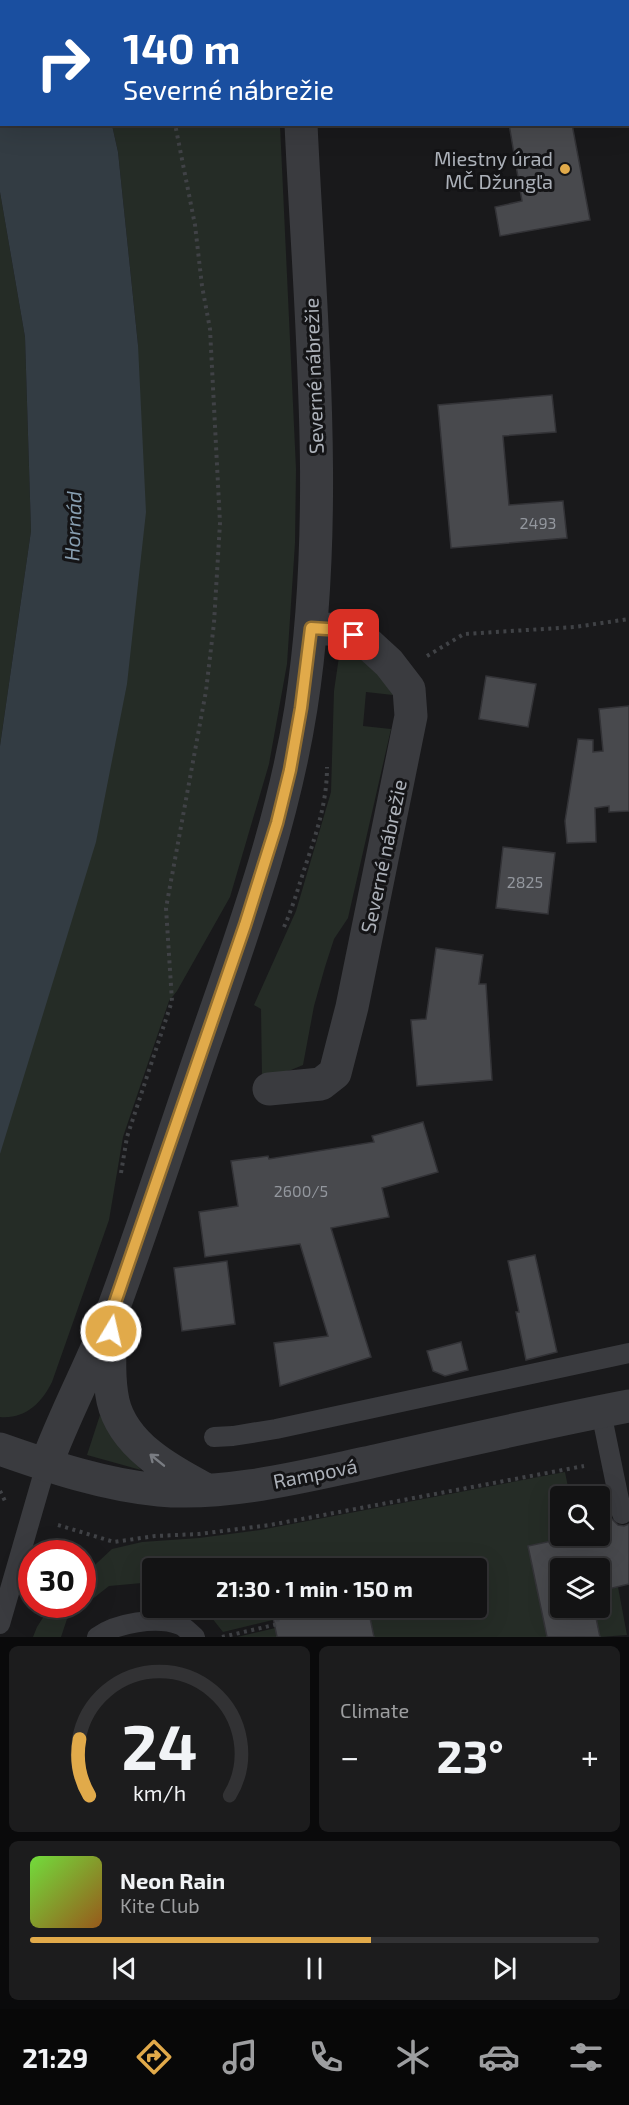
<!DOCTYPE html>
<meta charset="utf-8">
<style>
:root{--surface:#131314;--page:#1c1c1d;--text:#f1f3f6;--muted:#9d9ea0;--line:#323234;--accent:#e1aa4a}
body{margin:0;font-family:"Exo 2",sans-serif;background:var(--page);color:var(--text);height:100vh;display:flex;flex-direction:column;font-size:22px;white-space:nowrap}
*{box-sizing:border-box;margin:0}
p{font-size:20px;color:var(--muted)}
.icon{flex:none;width:33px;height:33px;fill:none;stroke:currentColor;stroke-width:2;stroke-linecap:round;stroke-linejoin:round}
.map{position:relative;height:1637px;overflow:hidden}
.panel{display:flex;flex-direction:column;gap:9px;padding:9px;background:#0a0a0b;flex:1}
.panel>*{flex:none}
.banner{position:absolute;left:0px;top:0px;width:630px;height:126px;box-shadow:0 6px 24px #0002,0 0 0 2px var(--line);background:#1a4fa0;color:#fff;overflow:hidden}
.buttons{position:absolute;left:550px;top:1486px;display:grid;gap:12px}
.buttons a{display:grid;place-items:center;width:60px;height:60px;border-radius:6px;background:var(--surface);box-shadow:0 6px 24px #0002,0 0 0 2px var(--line);font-size:30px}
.speed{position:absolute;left:18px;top:1540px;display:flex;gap:12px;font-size:30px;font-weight:700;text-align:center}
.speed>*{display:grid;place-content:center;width:78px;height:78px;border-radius:50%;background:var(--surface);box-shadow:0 6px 24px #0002,0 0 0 2px var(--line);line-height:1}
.speed .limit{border:9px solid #d22;background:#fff;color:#111}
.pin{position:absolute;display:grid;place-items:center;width:51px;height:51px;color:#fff;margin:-26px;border-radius:12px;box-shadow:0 3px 9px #0006}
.me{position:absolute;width:66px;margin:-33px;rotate:9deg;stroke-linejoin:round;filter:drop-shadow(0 0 4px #0008)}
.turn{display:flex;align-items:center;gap:21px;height:126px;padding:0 24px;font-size:27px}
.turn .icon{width:78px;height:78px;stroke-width:2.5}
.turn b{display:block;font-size:42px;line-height:51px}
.big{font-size:45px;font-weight:700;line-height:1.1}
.panel .card{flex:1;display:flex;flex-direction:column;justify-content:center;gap:9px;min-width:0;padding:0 21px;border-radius:9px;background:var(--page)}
.panel .dial{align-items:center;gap:0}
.dial svg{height:156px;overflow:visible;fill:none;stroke:var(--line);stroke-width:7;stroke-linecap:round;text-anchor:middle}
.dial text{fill:var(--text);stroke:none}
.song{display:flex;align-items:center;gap:18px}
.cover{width:72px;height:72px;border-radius:9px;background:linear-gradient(135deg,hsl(100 70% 55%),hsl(30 70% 35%))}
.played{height:6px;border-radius:3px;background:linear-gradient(90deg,var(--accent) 60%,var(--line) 60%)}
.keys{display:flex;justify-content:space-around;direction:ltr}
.heat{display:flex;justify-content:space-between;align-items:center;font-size:33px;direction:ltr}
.panel .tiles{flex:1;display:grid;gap:9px;grid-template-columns:1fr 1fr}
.card:last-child{grid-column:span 2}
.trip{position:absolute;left:142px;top:1558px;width:345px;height:60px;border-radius:6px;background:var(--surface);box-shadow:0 6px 24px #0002,0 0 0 2px var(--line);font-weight:700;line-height:60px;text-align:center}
.tabs{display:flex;height:96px;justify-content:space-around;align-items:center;background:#080808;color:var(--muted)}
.tabs .icon{width:42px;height:42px}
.tabs .current{color:var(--accent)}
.tabs b{font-size:27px;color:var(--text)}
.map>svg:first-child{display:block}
.green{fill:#252c26}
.water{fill:#333c43}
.building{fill:#48494d;stroke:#333337;stroke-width:1.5}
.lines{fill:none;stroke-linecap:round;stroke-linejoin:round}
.path{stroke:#404246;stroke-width:4;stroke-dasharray:3 4.5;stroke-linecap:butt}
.service{stroke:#3a3b3f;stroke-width:20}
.minor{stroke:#3a3b3f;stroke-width:33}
.oneway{stroke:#797c82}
.route-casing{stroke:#926e30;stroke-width:15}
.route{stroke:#e1aa4a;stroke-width:10}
.poi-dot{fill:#e1aa4a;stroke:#141416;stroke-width:2}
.labels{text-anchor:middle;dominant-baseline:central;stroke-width:6;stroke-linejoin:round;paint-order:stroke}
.number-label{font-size:16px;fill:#93979e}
.poi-label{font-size:20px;fill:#acb1b9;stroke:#141416;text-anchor:end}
.street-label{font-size:20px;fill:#acb1b9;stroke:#141416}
.water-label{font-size:21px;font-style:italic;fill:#879eb0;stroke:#141416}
</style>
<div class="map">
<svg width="629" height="1637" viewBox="0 0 629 1637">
<rect width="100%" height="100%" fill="#19191b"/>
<path class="green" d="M 112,125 L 280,125 L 296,469 L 295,543 L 287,664 L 269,764 L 230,897 L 177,991 L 169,1001 L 123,1137 L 109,1220 L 52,1382 C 41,1404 25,1419 0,1417 L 0,1142 L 138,345 L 118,152 Z
M 0,192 L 25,337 L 31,531 L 0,746 Z
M 341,643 L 376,669 L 393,695 L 366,692 L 363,726 L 391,729 L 348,918 L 334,939 L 325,967 L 314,1006 L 303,1065 L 291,1070 L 262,1077 L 261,1009 L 254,1005 L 296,911 L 331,792 L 334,691 Z
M 100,1415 L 117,1443 L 141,1470 L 87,1455 Z
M 565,1472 L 570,1497 L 561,1497 L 561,1536 L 575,1536 L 528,1546 L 547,1637 L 374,1637 L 370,1619 L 292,1637 L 237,1637 L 284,1626 L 286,1608 L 477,1608 L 477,1569 L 309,1569 L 308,1567 L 300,1569 L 153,1569 L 153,1582 L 109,1586 L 67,1619 L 61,1637 L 33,1637 L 37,1627 L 51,1605 L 82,1605 L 83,1576 L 112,1549 L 142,1542 L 199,1538 L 260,1530 Z
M 618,1587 L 627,1635 L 600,1637 L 594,1608 L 600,1608 L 600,1591 Z
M 204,1608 L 271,1608 L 273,1620 L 223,1632 Z"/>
<path class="water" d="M 0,0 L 84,1 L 2,2 L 2,124 L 112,125 L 118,152 L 138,345 L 146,512 L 127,684 L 96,842 L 0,1154 L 0,746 L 31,531 L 25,337 L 0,192 Z"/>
<path class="building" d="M 509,124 L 572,124 L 590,220 L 500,236 L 495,207 L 522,201 Z
M 552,395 L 556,432 L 503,436 L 509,505 L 563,501 L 567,538 L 451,548 L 438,405 Z
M 486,676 L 536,684 L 528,727 L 479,719 Z
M 629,706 L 629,811 L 609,812 L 609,806 L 595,808 L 596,842 L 567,843 L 565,821 L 578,739 L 593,740 L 593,752 L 603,751 L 599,709 Z
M 503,847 L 555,853 L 548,914 L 496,908 Z
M 436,948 L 483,955 L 479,984 L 486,984 L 492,1080 L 417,1086 L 411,1020 L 426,1019 Z
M 423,1122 L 438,1172 L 382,1188 L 389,1217 L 331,1228 L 371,1357 L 280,1386 L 274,1343 L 328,1336 L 300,1244 L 205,1257 L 199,1212 L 238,1206 L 231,1161 L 268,1156 L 269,1159 L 374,1142 L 372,1136 Z
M 535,1255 L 557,1352 L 526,1360 L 516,1312 L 519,1312 L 508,1261 Z
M 227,1261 L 235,1324 L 182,1331 L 174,1268 Z
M 461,1342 L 468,1370 L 445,1376 L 433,1371 L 427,1351 Z
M 610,1517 L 618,1525 L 624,1526 L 629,1524 L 629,1584 L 600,1591 L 600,1569 L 561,1569 L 561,1608 L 594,1608 L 600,1637 L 547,1637 L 528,1546 L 575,1536 L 600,1536 L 600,1519 Z
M 271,1608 L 368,1608 L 374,1637 L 277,1637 Z"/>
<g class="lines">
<path class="path" d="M 147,0 L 147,2
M 427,656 L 464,634 L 575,627 L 629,619
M 284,927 C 293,907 299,885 306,864 C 317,831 327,802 327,767
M 121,1173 L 127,1137 L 172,1001 L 166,908 L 206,691 L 214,623 L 220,523 L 210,329 L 202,286 L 195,225 L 175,124
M 0,1491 L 5,1501
M 58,1525 L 114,1542 L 155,1536 L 199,1534 L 270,1525 L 584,1466
M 222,1637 L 278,1624 L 276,1610"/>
<path class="service" d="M 601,1412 L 622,1514
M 214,1437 L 233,1436 L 276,1429 L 629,1353
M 0,1624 L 46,1465
M 97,1637 C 116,1623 157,1616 180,1625 C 185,1627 190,1633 195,1637"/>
<path class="minor" d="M 293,0 L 293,2
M 628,74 L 629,74
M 269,1089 L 321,1084 L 335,1073 L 352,1007 L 411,716 L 409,689 L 389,663 L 365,641 L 343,630 L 311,628
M 111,1326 C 110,1351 108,1377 113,1401 C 123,1445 169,1470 205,1489
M 0,1449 C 51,1467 105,1485 159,1490 C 225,1496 301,1477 366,1463 C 454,1443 541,1423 629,1406
M 46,1465 C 65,1413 92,1364 112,1312 C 145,1223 174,1132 205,1042 C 243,932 283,823 301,708 C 331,515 310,318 301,124"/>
</g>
<defs><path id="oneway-shaft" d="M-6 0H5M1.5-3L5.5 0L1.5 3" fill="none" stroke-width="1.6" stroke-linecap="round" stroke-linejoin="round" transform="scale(1.5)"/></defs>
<use class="oneway" href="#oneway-shaft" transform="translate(157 1460) rotate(-141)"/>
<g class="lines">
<defs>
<path id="route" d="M 111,1331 L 111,1314 L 245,925 L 277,823 L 290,770 L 301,708 L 311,628 L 343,630 L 354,635"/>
</defs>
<use href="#route" class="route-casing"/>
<use href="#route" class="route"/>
</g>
<circle class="poi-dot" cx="565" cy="169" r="6"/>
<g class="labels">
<g class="number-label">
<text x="538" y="522">2493</text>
<text x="525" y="881">2825</text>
<text x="301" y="1190">2600/5</text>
</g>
<g class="poi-label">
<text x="553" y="158">Miestny úrad<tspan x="553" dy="23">MČ Džungľa</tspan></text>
</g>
<g class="street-label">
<text transform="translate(313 376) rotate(-92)">Severné nábrežie</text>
<text transform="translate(383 856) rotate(-78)">Severné nábrežie</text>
<text transform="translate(315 1473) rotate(-11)">Rampová</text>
</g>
<g class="water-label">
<text transform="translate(72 526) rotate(-88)">Hornád</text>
</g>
</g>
</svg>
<div class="buttons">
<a><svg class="icon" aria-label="search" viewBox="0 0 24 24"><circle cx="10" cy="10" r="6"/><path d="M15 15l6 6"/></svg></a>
<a><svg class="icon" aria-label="layers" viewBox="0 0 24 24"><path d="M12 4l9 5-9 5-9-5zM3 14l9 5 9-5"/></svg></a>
</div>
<div class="speed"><div class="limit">30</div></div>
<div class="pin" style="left:354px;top:635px;background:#d93025"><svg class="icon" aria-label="arrive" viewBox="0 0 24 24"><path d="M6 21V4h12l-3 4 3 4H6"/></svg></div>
<svg class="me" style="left:111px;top:1331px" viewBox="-20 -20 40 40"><circle r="17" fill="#e1aa4a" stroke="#fff" stroke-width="3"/><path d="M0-11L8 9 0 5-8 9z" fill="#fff"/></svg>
<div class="trip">21:30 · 1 min · 150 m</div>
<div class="banner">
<div class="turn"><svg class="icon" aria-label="right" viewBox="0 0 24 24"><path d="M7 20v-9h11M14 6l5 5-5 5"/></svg><div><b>140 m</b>Severné nábrežie</div></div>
</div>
</div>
<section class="panel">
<div class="tiles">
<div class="card dial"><svg viewBox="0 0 100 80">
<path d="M14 69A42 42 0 1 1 86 69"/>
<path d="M14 69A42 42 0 0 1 9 40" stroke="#e1aa4a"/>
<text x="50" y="56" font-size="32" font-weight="700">24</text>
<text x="50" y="72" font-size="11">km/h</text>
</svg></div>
<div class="card"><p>Climate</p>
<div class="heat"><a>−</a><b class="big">23°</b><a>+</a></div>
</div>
<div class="card">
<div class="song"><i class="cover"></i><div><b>Neon Rain</b><p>Kite Club</p></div></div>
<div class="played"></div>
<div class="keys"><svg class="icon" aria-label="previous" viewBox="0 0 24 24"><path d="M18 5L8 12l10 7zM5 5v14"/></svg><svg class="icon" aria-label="pause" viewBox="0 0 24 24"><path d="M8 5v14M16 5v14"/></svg><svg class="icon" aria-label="next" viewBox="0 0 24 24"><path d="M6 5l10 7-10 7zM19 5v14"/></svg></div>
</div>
</div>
</section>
<nav class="tabs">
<b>21:29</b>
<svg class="icon current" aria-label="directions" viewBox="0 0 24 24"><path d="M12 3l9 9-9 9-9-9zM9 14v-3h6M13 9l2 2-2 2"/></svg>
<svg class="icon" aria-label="music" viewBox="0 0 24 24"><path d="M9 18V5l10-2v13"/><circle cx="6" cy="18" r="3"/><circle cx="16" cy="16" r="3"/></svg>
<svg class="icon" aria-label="phone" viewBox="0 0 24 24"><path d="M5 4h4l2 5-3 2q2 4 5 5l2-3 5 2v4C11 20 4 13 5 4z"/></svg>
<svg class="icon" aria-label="climate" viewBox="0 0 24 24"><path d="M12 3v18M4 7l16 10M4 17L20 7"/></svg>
<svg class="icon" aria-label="car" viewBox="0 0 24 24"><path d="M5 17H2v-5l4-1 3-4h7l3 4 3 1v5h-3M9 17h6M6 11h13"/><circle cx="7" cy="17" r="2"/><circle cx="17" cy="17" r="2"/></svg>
<svg class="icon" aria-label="filters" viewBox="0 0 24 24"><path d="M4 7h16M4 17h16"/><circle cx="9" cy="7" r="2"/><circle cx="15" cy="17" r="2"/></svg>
</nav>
